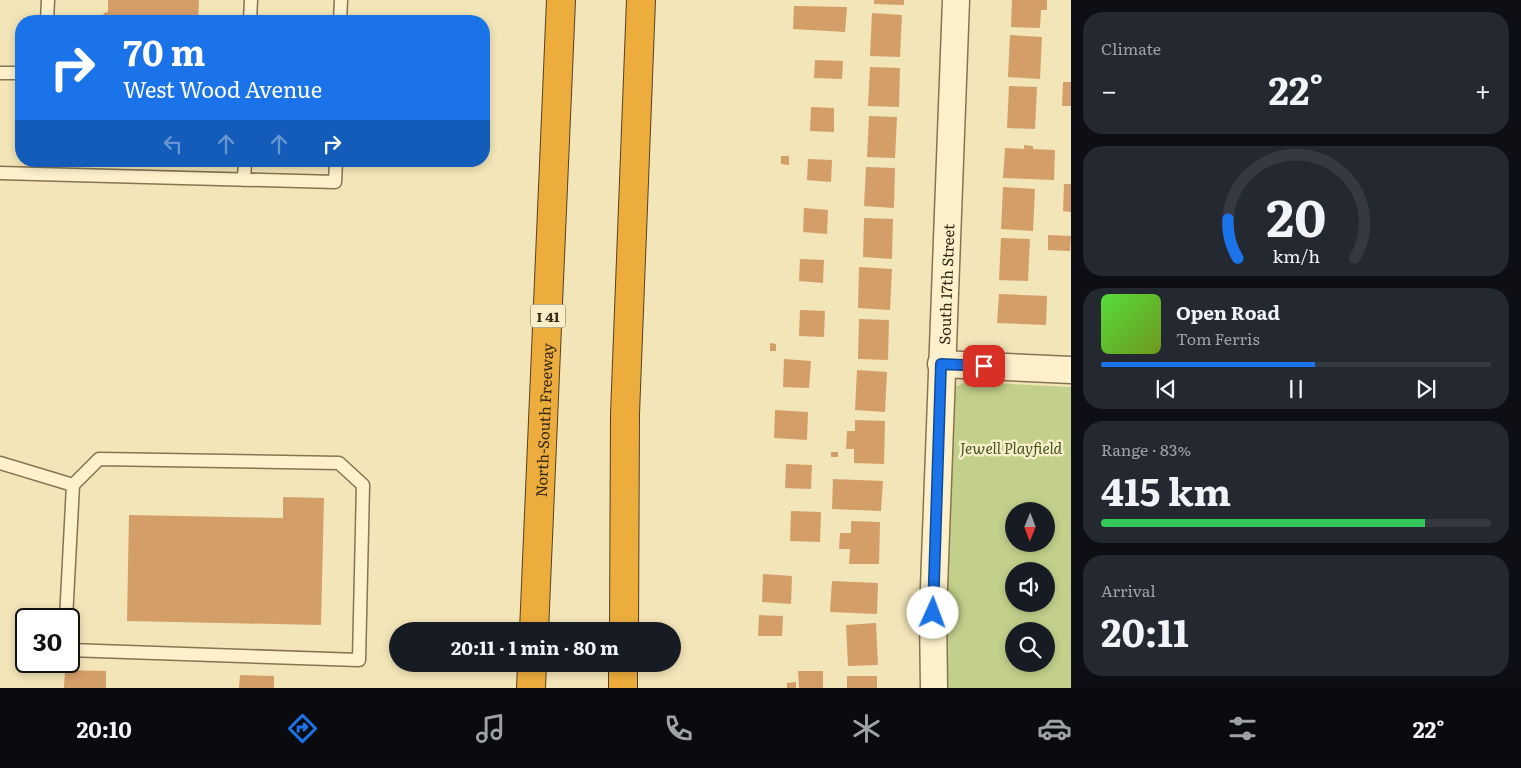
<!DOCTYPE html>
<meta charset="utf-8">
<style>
:root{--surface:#171b24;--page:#242831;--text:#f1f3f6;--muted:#9ea1a6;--line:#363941;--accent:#1a73e8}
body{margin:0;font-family:Literata,serif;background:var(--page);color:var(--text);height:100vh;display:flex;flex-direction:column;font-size:19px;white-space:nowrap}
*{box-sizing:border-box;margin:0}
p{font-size:16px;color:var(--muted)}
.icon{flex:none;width:28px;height:28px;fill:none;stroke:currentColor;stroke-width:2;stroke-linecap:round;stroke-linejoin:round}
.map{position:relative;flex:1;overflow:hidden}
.panel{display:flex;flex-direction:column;gap:12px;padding:12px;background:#0d0f14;width:450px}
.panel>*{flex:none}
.hud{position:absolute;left:15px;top:15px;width:475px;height:152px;border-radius:20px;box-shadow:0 2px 8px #0003;background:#1a73e8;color:#fff;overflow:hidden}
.needle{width:32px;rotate:181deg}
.fabs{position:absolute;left:1005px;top:502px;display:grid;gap:10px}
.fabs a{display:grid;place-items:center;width:50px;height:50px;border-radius:50%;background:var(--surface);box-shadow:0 2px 8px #0003;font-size:25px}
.speed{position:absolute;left:15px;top:608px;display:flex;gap:10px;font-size:25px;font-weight:700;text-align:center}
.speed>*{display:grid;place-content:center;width:65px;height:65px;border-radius:50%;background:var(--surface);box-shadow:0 2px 8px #0003;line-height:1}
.speed .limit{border:2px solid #111;border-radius:8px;background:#fff;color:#111}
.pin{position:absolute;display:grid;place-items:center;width:42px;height:42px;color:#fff;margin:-21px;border-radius:10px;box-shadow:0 2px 8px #0006}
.me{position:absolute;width:55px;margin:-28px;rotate:2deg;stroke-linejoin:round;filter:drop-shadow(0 0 4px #0008)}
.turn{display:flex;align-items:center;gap:18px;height:105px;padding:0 25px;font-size:22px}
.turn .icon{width:65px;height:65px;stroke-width:2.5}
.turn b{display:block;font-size:35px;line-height:42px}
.lanes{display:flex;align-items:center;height:48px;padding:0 25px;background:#0003;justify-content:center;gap:25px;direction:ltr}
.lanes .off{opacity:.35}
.big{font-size:38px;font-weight:700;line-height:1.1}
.panel .tile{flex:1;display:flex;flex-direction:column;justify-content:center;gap:8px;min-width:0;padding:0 18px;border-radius:20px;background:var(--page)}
.panel .dial{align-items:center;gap:0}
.dial svg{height:130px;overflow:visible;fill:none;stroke:var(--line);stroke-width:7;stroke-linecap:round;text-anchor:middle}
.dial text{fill:var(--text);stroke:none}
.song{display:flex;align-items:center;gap:15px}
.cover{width:60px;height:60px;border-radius:8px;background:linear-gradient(135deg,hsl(110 70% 55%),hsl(80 70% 35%))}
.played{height:5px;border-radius:2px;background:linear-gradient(90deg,var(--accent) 55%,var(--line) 55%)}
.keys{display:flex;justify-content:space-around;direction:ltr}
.heat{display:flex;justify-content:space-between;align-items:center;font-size:28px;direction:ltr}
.charge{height:8px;border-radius:4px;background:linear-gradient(90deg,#34c759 83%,var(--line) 0)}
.trip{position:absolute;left:389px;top:622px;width:292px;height:50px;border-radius:25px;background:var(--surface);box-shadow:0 2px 8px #0003;font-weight:700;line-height:50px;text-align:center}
.tab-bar{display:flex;height:80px;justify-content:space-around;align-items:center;background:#090b0e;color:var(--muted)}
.tab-bar .icon{width:35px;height:35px}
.tab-bar .selected{color:var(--accent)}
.tab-bar b{font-size:22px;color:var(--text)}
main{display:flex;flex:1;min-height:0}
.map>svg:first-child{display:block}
.green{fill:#c2d08b;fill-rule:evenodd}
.building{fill:#d49e69}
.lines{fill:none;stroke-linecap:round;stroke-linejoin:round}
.service-casing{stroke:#887352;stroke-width:15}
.minor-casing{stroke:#887352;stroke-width:29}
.motorway-casing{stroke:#554027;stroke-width:30}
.service{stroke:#fcf1cb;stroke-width:12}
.minor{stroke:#fcf1cb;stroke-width:26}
.motorway{stroke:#ecad3d;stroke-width:28}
.route-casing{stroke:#114b97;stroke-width:12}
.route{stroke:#1a73e8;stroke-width:9}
.labels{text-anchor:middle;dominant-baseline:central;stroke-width:5;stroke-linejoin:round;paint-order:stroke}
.shield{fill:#f8eec8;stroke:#70644d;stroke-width:1}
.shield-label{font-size:14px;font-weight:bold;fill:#362918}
.street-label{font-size:15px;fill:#362918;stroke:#f8eec8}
.park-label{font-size:15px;font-style:italic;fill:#42541d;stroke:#f8eec8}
</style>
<main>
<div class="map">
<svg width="1071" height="688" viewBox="0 0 1071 688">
<rect width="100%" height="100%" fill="#f2e5b7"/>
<path class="green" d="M 971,382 L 1071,387 L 1071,688 L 947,688 L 946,610 L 952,395 L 955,387 L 963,383 ZM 1014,511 L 1046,511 L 1046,544 L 1014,544 ZM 1014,571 L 1046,571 L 1046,604 L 1014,604 ZM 1014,631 L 1046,631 L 1046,664 L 1014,664 Z"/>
<path class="building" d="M 108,0 L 199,0 L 198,21 L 101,21 L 104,13 L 108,12 Z
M 874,0 L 904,0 L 904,5 L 874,4 Z
M 1012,0 L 1047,0 L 1047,10 L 1041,10 L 1040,28 L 1011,27 Z
M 794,6 L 847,7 L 845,32 L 793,29 Z
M 872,13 L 902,15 L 900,57 L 870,56 Z
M 1010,35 L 1042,37 L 1040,79 L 1008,77 Z
M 815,60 L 843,61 L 842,79 L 814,78 Z
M 870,67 L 900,68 L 899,107 L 868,106 Z
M 1063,82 L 1071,82 L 1071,106 L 1062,106 Z
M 1009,86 L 1037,87 L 1035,129 L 1007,128 Z
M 811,107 L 834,108 L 834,132 L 810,131 Z
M 869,116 L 897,117 L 895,158 L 867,157 Z
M 1024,145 L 1033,146 L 1033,149 L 1055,150 L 1054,180 L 1003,178 L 1005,148 L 1024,149 Z
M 781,156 L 789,156 L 789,165 L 781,164 Z
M 808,159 L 832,160 L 831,182 L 807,180 Z
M 866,167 L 895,168 L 894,208 L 864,206 Z
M 1064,184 L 1071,184 L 1071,212 L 1063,211 Z
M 1003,187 L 1035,189 L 1033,231 L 1001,229 Z
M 804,208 L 828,210 L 827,234 L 803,232 Z
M 864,218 L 893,219 L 892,259 L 863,257 Z
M 1048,235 L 1071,236 L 1070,251 L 1048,250 Z
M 1001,238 L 1030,239 L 1028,281 L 999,280 Z
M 800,259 L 824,260 L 823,283 L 799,281 Z
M 859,267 L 892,269 L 890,310 L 858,308 Z
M 999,294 L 1047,296 L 1046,325 L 997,323 Z
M 800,310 L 825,311 L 824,337 L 799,336 Z
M 859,319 L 889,320 L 888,360 L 858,359 Z
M 770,343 L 776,344 L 776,351 L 770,351 Z
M 784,359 L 811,361 L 809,388 L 783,387 Z
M 857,370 L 887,372 L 885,412 L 855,410 Z
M 775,410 L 808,412 L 807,440 L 774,438 Z
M 855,420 L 885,421 L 884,464 L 854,463 L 854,449 L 846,449 L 847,431 L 855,431 Z
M 831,452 L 838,452 L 838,457 L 831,457 Z
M 786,464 L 812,465 L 811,489 L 785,488 Z
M 833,479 L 883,481 L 881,511 L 832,509 Z
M 283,497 L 324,498 L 321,625 L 127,621 L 129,515 L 283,518 Z
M 791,511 L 821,512 L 820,542 L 790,541 Z
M 851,521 L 880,522 L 879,564 L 849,564 L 850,549 L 839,549 L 840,533 L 851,533 Z
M 763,574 L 792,576 L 791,604 L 762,602 Z
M 832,581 L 878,583 L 877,614 L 830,612 Z
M 759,615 L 783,616 L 782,636 L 758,636 Z
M 876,623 L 878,665 L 848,666 L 846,625 Z
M 65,670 L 106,671 L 106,688 L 64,688 Z
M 798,671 L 823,671 L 823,688 L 799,688 Z
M 240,675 L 274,676 L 274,688 L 239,688 Z
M 847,676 L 877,676 L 877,688 L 847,688 Z
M 796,682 L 796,688 L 787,688 L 787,683 Z"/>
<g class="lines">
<defs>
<path id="service" d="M 47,21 L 48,0
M 250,21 L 251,0
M 340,21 L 341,0
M 0,73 L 21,73
M 0,173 L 335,182 L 336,161
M 244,180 L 245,161
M 0,463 L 73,485
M 66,619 L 73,485 L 99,459 L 339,463 L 363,485 L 359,660 L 69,650"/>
<g id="minor">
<path d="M 941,364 L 1071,370"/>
<path id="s1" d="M 934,688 L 933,613 L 956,0"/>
</g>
<g id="motorway">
<path id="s2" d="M 534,631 L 561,0"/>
<path d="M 624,631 L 625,414 L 641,0"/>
<path d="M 531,688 L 532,664"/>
<path d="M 623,688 L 623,664"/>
</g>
</defs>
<use href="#service" class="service-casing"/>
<use href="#minor" class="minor-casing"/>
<use href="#motorway" class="motorway-casing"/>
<use href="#service" class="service"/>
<use href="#minor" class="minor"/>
<use href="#motorway" class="motorway"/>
</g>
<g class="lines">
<defs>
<path id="route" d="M 933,613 L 941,364 L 984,366"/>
</defs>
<use href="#route" class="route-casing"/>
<use href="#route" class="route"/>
</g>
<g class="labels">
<rect class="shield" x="530.5" y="304.5" width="35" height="23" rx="4"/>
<g class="shield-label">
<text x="548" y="316">I 41</text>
</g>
<g class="street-label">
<text stroke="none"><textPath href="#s1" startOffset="404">South 17th Street</textPath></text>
<text stroke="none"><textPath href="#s2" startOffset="211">North-South Freeway</textPath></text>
</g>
<g class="park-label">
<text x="1011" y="447">Jewell Playfield</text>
</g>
</g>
</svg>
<div class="fabs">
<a><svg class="needle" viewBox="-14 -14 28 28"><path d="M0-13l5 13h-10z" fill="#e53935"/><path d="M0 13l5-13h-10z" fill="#9ea1a6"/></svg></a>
<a><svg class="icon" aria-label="sound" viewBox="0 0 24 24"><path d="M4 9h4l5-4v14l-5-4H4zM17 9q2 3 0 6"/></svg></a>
<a><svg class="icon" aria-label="search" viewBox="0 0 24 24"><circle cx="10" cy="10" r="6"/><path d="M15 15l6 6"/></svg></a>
</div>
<div class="speed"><div class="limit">30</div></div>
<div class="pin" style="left:984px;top:366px;background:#d93025"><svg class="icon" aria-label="arrive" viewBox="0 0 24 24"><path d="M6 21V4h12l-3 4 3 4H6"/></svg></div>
<svg class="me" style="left:933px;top:613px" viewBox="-20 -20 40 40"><circle r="19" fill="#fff"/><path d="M0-13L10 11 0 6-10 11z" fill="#1a73e8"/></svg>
<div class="trip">20:11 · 1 min · 80 m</div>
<div class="hud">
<div class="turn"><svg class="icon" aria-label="right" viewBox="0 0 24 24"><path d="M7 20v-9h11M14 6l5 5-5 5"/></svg><div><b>70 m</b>West Wood Avenue</div></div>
<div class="lanes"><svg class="icon off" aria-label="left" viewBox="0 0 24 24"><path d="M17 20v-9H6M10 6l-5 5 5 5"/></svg><svg class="icon off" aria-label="ahead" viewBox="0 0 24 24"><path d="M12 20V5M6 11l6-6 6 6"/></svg><svg class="icon off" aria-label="ahead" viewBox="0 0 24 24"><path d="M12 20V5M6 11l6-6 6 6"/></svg><svg class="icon" aria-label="right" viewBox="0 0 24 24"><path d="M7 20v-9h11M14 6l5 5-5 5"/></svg></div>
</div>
</div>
<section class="panel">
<div class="tile"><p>Climate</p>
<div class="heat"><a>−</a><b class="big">22°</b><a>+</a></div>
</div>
<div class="tile dial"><svg viewBox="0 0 100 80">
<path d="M14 69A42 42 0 1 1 86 69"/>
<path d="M14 69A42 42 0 0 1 8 45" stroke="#1a73e8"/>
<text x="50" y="56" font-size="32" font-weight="700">20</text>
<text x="50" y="72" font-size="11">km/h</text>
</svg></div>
<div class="tile">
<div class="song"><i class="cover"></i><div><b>Open Road</b><p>Tom Ferris</p></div></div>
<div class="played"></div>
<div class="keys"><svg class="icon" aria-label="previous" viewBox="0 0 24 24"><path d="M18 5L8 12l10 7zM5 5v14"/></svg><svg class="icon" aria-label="pause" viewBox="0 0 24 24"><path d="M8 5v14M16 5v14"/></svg><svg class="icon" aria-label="next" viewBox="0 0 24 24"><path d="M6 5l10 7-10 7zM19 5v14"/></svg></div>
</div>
<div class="tile"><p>Range · 83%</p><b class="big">415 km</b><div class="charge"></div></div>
<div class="tile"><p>Arrival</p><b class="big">20:11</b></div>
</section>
</main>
<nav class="tab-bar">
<b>20:10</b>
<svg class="icon selected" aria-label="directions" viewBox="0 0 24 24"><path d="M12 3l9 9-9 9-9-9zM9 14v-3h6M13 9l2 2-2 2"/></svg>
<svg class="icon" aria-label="music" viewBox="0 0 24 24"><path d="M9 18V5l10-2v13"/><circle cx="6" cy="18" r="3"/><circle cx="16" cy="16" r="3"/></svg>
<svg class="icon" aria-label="phone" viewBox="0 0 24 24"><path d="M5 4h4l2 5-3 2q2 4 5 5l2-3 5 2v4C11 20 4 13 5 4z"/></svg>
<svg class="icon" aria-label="climate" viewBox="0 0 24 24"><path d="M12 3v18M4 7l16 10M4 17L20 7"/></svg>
<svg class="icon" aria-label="car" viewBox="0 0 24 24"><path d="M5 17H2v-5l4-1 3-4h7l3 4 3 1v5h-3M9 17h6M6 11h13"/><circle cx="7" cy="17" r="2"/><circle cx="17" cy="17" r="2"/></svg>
<svg class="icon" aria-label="filters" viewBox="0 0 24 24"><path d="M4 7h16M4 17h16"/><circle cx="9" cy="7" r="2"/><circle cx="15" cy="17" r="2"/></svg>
<b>22°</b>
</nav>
